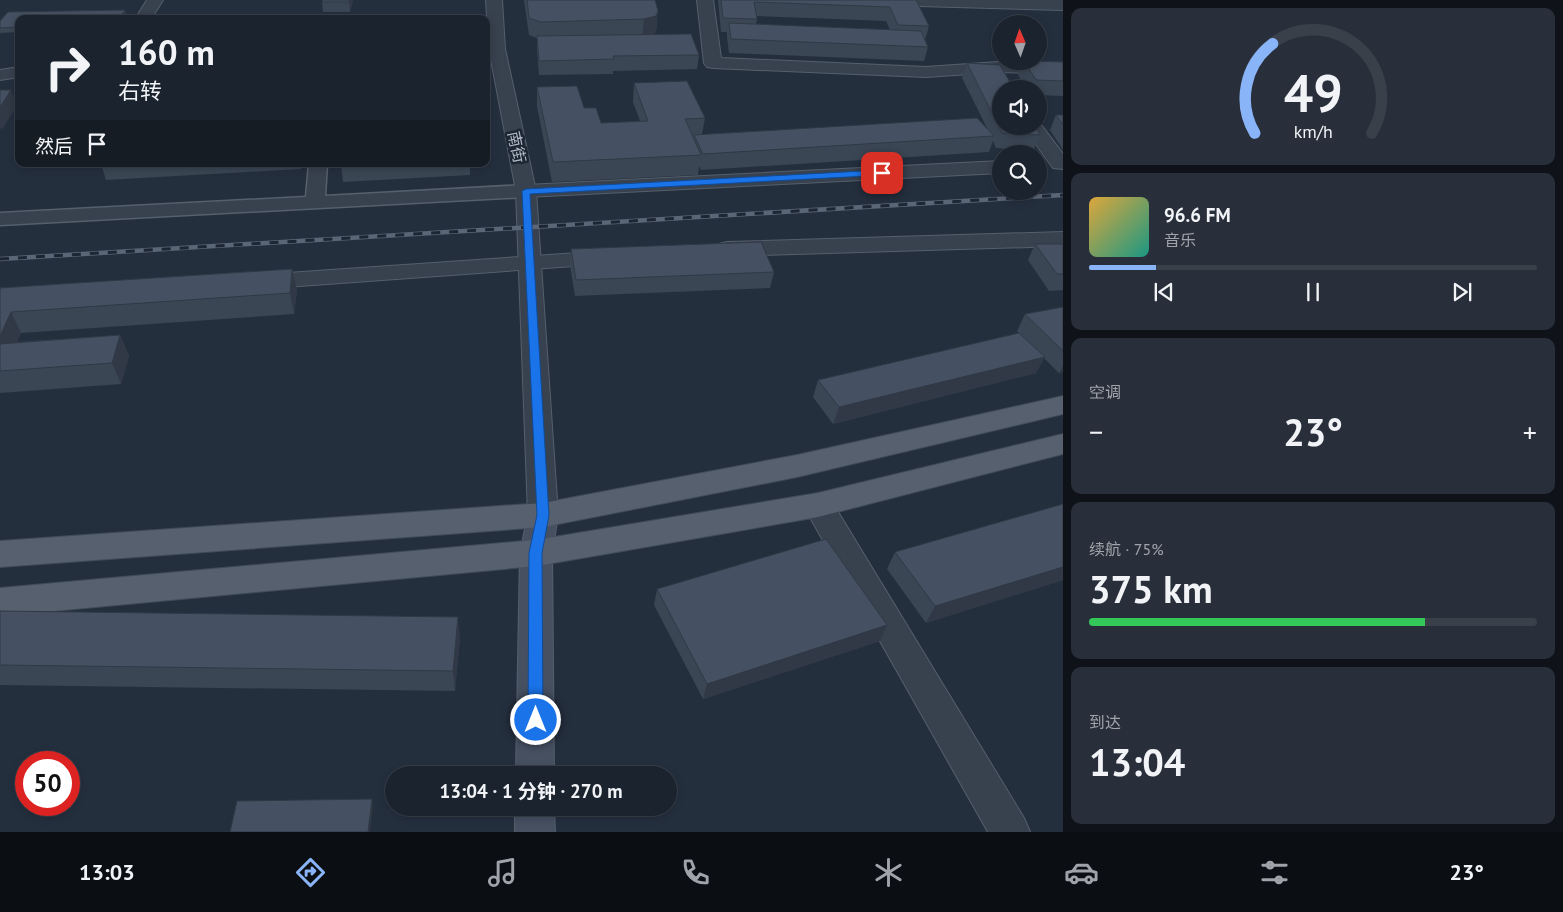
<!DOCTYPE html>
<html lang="zh">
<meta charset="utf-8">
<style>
:root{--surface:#1b232e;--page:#282f3a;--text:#f1f3f6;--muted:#a0a4aa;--line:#39404a;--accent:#8ab4f8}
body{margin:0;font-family:"PT Sans","Noto Sans SC",sans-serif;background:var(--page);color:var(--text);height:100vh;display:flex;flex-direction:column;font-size:19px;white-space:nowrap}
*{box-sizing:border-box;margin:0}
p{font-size:16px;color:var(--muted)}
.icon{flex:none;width:28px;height:28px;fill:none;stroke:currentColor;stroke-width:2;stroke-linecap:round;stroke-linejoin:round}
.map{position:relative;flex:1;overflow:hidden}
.drawer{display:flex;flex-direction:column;gap:8px;padding:8px;background:#0f1319;width:500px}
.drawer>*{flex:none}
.hud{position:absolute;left:15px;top:15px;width:475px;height:152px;border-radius:10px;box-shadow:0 2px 8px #0003,0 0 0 1px var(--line);background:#1b232e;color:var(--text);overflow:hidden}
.needle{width:32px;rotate:358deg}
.tools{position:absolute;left:992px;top:15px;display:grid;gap:10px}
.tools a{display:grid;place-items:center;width:55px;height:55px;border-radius:50%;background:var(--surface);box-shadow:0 2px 8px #0003,0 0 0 1px var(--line);font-size:25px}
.speed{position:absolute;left:15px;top:751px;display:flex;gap:10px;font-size:25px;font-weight:700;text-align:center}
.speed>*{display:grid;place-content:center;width:65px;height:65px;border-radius:50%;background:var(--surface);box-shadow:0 2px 8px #0003,0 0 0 1px var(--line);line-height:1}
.speed .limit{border:8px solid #d22;background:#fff;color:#111}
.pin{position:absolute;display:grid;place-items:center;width:42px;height:42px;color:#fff;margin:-21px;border-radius:10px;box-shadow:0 2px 8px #0006}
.me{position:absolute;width:55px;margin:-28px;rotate:0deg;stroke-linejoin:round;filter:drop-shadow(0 0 4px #0008)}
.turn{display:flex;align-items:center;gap:18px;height:105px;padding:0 20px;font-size:22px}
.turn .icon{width:65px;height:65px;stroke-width:2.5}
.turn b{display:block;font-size:35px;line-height:42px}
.then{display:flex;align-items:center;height:48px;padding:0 20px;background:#0003;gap:10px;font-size:19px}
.big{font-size:38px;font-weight:700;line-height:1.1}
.drawer .widget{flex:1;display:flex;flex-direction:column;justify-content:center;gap:8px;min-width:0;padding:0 18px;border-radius:10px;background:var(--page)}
.drawer .dial{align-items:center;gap:0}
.dial svg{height:130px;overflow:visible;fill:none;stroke:var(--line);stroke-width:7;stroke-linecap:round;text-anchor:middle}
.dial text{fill:var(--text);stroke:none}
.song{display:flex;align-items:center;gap:15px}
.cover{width:60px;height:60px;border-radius:8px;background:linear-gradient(135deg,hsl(40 70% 55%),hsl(170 70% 35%))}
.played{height:5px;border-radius:2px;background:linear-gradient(90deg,var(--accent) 15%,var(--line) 15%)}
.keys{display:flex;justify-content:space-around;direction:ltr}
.heat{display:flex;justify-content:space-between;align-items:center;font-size:28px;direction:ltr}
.charge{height:8px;border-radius:4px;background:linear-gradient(90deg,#34c759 75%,var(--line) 0)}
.trip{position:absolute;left:385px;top:766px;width:292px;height:50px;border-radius:25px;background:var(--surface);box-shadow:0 2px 8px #0003,0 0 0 1px var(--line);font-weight:700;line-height:50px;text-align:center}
.tabs{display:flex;height:80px;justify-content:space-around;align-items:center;background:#0b0e12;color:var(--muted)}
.tabs .icon{width:35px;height:35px}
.tabs .current{color:var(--accent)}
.tabs b{font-size:22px;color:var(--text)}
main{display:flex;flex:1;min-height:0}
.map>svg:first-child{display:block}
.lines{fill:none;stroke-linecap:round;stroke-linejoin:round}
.pedestrian-casing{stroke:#565f6c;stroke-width:3}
.minor-casing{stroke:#565f6c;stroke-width:2}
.tertiary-casing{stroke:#565f6c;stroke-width:2}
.secondary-casing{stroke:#565f6c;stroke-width:2}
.primary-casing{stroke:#414a57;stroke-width:2}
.pedestrian{fill:#38414e;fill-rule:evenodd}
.minor{fill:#38414e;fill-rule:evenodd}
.tertiary{fill:#38414e;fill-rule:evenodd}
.secondary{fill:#465061;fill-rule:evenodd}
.primary{fill:#56606e;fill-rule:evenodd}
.rail-casing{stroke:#5a6575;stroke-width:4.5}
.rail{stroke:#1d2633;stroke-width:3;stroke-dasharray:9;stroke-linecap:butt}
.wall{fill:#3b4654;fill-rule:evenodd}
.shaded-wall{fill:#303945}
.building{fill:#455162;stroke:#303945}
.route{fill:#1a73e8;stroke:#114b97}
.labels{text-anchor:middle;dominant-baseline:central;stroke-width:5;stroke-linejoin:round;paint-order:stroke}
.street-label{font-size:16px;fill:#b4bcc9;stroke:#1d2633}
</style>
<main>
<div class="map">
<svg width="1063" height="832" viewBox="0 0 1063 832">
<rect width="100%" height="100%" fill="#242f3e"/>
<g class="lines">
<defs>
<path id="pedestrian" d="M 309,164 L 327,164 L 325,196 L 526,185 L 533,187 L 535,191 L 533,195 L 526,197 L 0,225 L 0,213 L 306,197 Z"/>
<path id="minor" d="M 147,0 L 163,0 L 151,19 L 135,19 Z
M 697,0 L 713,0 L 721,58 L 926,67 L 998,62 L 1063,64 L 1063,74 L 998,72 L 926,77 L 713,68 L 707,67 L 704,63 Z
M 875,0 L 1063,0 L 1063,10 L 883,5 L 878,3 Z
M 19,67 L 19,77 L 0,80 L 0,70 Z
M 1039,122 L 1063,154 L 1063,169 L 1053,168 L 1023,126 L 1039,126 Z
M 1001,161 L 1001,173 L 526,197 L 519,195 L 516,191 L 519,187 L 526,185 Z
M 1063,232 L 1063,246 L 727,256 L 719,254 L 716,249 L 719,244 L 727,242 Z
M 607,251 L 615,253 L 618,258 L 615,263 L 258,289 L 250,287 L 246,282 L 250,277 L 258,275 Z
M 818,493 L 829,497 L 1024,818 L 1030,832 L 988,832 L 803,505 L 807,497 Z"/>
<path id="tertiary" d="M 486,0 L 502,0 L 505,49 L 536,191 L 558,515 L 554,523 L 543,527 L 532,523 L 528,515 L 516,191 L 489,49 Z"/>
<path id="secondary" d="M 543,503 L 554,507 L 558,515 L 552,553 L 554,775 L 516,775 L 520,553 L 528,515 L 532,507 Z
M 515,808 L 554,808 L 555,832 L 515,832 Z"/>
<path id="primary" d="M 1063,396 L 1063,414 L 797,477 L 543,527 L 0,567 L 0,541 L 543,503 L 797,455 Z
M 1063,434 L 1063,454 L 818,517 L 536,566 L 0,616 L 0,588 L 536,540 L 818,493 Z"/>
</defs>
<use href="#pedestrian" class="pedestrian-casing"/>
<use href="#minor" class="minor-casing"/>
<use href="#tertiary" class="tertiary-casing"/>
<use href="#secondary" class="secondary-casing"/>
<use href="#primary" class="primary-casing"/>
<use href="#pedestrian" class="pedestrian"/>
<use href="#minor" class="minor"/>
<use href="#tertiary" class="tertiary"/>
<use href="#secondary" class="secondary"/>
<use href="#primary" class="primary"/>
<defs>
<path id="rail" d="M 0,259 L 1063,195"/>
</defs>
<use href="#rail" class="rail-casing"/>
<use href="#rail" class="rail"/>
</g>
<path class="wall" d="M 323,0 L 353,0 L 350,12 L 323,12 L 322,2 Z
M 524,0 L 655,0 L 657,28 L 655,33 L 651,34 L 699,55 L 697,69 L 613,71 L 613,74 L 539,75 L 537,50 L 537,38 L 529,35 Z
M 718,0 L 916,0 L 929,26 L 925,40 L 928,47 L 924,61 L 729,53 L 727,37 L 727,32 L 721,32 ZM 756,16 L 886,21 L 890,30 L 756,24 L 757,19 Z
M 125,10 L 127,14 L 124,19 L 19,19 L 19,32 L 0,33 L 0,21 L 8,12 Z
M 1024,61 L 1063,62 L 1063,96 L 1039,95 L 1039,89 L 1027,89 L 1018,75 Z
M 967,63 L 1040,135 L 1033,151 L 996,148 L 993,141 L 989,152 L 701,170 L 699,166 L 698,175 L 552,182 L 537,106 L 537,87 L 584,108 L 601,123 L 640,121 L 633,102 L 634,83 L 705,118 L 702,134 L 987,128 L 962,78 Z
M 1056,115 L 1063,115 L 1063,150 L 1050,130 Z
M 101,164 L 302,164 L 301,169 L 106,180 Z
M 341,164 L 470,164 L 470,175 L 343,182 Z
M 1035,244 L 1063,244 L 1063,290 L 1049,291 L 1028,260 Z
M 571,249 L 774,272 L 770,288 L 575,296 L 570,265 Z
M 292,269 L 297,290 L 294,314 L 21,333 L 17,342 L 120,335 L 129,356 L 121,384 L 0,393 L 0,288 Z
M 1063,307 L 1063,372 L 1059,373 L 1044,358 L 1036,373 L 833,424 L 813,397 L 818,380 L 1019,333 L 1017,331 L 1025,314 Z
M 1063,504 L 1063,580 L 926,623 L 887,569 L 895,552 Z
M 657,589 L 880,641 L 703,699 L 654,605 Z
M 0,611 L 460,637 L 455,691 L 0,685 Z"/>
<path class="shaded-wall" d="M 349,0 L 353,0 L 350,12 L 349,2 Z
M 125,10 L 127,14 L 124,19 L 119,19 Z
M 658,11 L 657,28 L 655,33 L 642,37 L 644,19 Z
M 11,90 L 17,105 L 2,130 L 0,127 L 0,107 Z
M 292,269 L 297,290 L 294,314 L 290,293 Z
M 11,312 L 21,333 L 8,365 L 0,351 L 0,336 Z
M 120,335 L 129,356 L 121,384 L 112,363 Z
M 1045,357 L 1036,373 L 833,424 L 839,407 Z
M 1063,366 L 1063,372 L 1059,373 Z
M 1063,567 L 1063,580 L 926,623 L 935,606 Z
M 458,617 L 460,637 L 455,691 L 453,671 Z
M 887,625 L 880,641 L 703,699 L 707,684 Z
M 372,799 L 373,804 L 370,832 L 368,832 Z"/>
<path class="building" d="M 323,0 L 349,0 L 349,2 L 322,2 Z
M 527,0 L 655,0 L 658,11 L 656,16 L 644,19 L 541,22 L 529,18 Z
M 721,0 L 916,0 L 929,26 L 898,25 L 890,7 L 754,2 L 757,19 L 723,18 Z
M 125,10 L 119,19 L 19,19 L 19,27 L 0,28 L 0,21 L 8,12 Z
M 729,23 L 921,31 L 928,47 L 731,39 Z
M 691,34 L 699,55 L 613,56 L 614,59 L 539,61 L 537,36 Z
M 1024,61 L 1063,62 L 1063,81 L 1036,80 Z
M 967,63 L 1000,65 L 1014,89 L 1001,89 L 1001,126 L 1035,126 L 1040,135 L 1002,133 Z
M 687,81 L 705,118 L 685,119 L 701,155 L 553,162 L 537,87 L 577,86 L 584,108 L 596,108 L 601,123 L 648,121 L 634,83 Z
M 0,90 L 11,90 L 0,107 Z
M 1056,115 L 1063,115 L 1063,125 Z
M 977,118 L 994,136 L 703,154 L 694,135 Z
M 341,164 L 392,164 L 341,166 Z
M 761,242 L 774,272 L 576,280 L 571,249 Z
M 1035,244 L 1063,244 L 1063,274 L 1057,274 Z
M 292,269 L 290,293 L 11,312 L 0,336 L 0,288 Z
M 1063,307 L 1063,351 L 1025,314 Z
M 1019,333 L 1045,357 L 839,407 L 818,380 Z
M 120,335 L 112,363 L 0,371 L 0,344 Z
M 1063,504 L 1063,567 L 935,606 L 895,552 Z
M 826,539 L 887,625 L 707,684 L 657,589 Z
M 0,611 L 458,617 L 453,671 L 0,665 Z
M 372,799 L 368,832 L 230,832 L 237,801 Z"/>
<path class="route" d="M 882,170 L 887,173 L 885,175 L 530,194 L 549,515 L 542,553 L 543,720 L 541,725 L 536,727 L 530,725 L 528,720 L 529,553 L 537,515 L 522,191 L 526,189 Z"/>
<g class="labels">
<g class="street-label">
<text transform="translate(517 147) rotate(78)">南街</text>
</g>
</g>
</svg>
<div class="tools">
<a><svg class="needle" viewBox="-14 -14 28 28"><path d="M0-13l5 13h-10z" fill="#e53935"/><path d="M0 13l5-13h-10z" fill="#a0a4aa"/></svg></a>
<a><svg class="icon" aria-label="sound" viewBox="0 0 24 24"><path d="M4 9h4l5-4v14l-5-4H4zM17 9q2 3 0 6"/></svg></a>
<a><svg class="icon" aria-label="search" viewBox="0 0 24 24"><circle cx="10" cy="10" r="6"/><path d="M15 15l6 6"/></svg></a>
</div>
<div class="speed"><div class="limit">50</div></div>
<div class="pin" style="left:882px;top:173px;background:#d93025"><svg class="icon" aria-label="arrive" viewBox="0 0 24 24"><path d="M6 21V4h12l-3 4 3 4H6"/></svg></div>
<svg class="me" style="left:536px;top:720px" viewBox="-20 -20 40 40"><circle r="17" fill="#1a73e8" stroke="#fff" stroke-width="3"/><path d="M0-11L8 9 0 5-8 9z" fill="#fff"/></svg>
<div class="trip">13:04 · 1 分钟 · 270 m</div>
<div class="hud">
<div class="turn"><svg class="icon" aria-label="right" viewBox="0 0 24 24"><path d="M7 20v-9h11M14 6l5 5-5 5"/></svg><div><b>160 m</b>右转</div></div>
<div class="then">然后<svg class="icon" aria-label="arrive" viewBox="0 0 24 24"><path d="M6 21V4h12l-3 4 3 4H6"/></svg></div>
</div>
</div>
<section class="drawer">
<div class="widget dial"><svg viewBox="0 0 100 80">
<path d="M14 69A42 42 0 1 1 86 69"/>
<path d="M14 69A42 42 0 0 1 25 14" stroke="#8ab4f8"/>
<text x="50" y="56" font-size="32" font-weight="700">49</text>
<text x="50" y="72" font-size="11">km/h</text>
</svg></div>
<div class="widget">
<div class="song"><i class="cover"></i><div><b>96.6 FM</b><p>音乐</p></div></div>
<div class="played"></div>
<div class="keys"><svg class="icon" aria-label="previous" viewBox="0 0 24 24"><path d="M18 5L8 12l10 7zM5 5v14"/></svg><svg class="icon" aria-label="pause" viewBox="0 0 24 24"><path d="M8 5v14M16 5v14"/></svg><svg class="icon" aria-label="next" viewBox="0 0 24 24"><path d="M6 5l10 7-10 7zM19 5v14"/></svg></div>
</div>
<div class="widget"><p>空调</p>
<div class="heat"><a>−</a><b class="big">23°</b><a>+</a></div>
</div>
<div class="widget"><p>续航 · 75%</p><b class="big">375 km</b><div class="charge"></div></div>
<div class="widget"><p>到达</p><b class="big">13:04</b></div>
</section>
</main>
<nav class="tabs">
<b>13:03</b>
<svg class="icon current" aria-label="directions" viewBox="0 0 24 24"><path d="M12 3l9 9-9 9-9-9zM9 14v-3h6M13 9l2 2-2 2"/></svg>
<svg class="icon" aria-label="music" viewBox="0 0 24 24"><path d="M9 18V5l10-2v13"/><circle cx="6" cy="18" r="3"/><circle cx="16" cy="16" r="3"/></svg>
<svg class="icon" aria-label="phone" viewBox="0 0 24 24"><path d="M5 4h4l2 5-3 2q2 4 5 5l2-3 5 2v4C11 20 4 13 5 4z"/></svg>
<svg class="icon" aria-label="climate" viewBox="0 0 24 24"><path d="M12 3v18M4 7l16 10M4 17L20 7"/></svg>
<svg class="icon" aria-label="car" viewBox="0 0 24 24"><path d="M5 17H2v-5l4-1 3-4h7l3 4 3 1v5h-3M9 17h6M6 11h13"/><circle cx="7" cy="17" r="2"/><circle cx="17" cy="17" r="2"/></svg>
<svg class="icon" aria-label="filters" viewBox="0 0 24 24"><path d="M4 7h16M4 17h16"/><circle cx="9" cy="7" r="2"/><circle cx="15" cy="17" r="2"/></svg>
<b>23°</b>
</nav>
